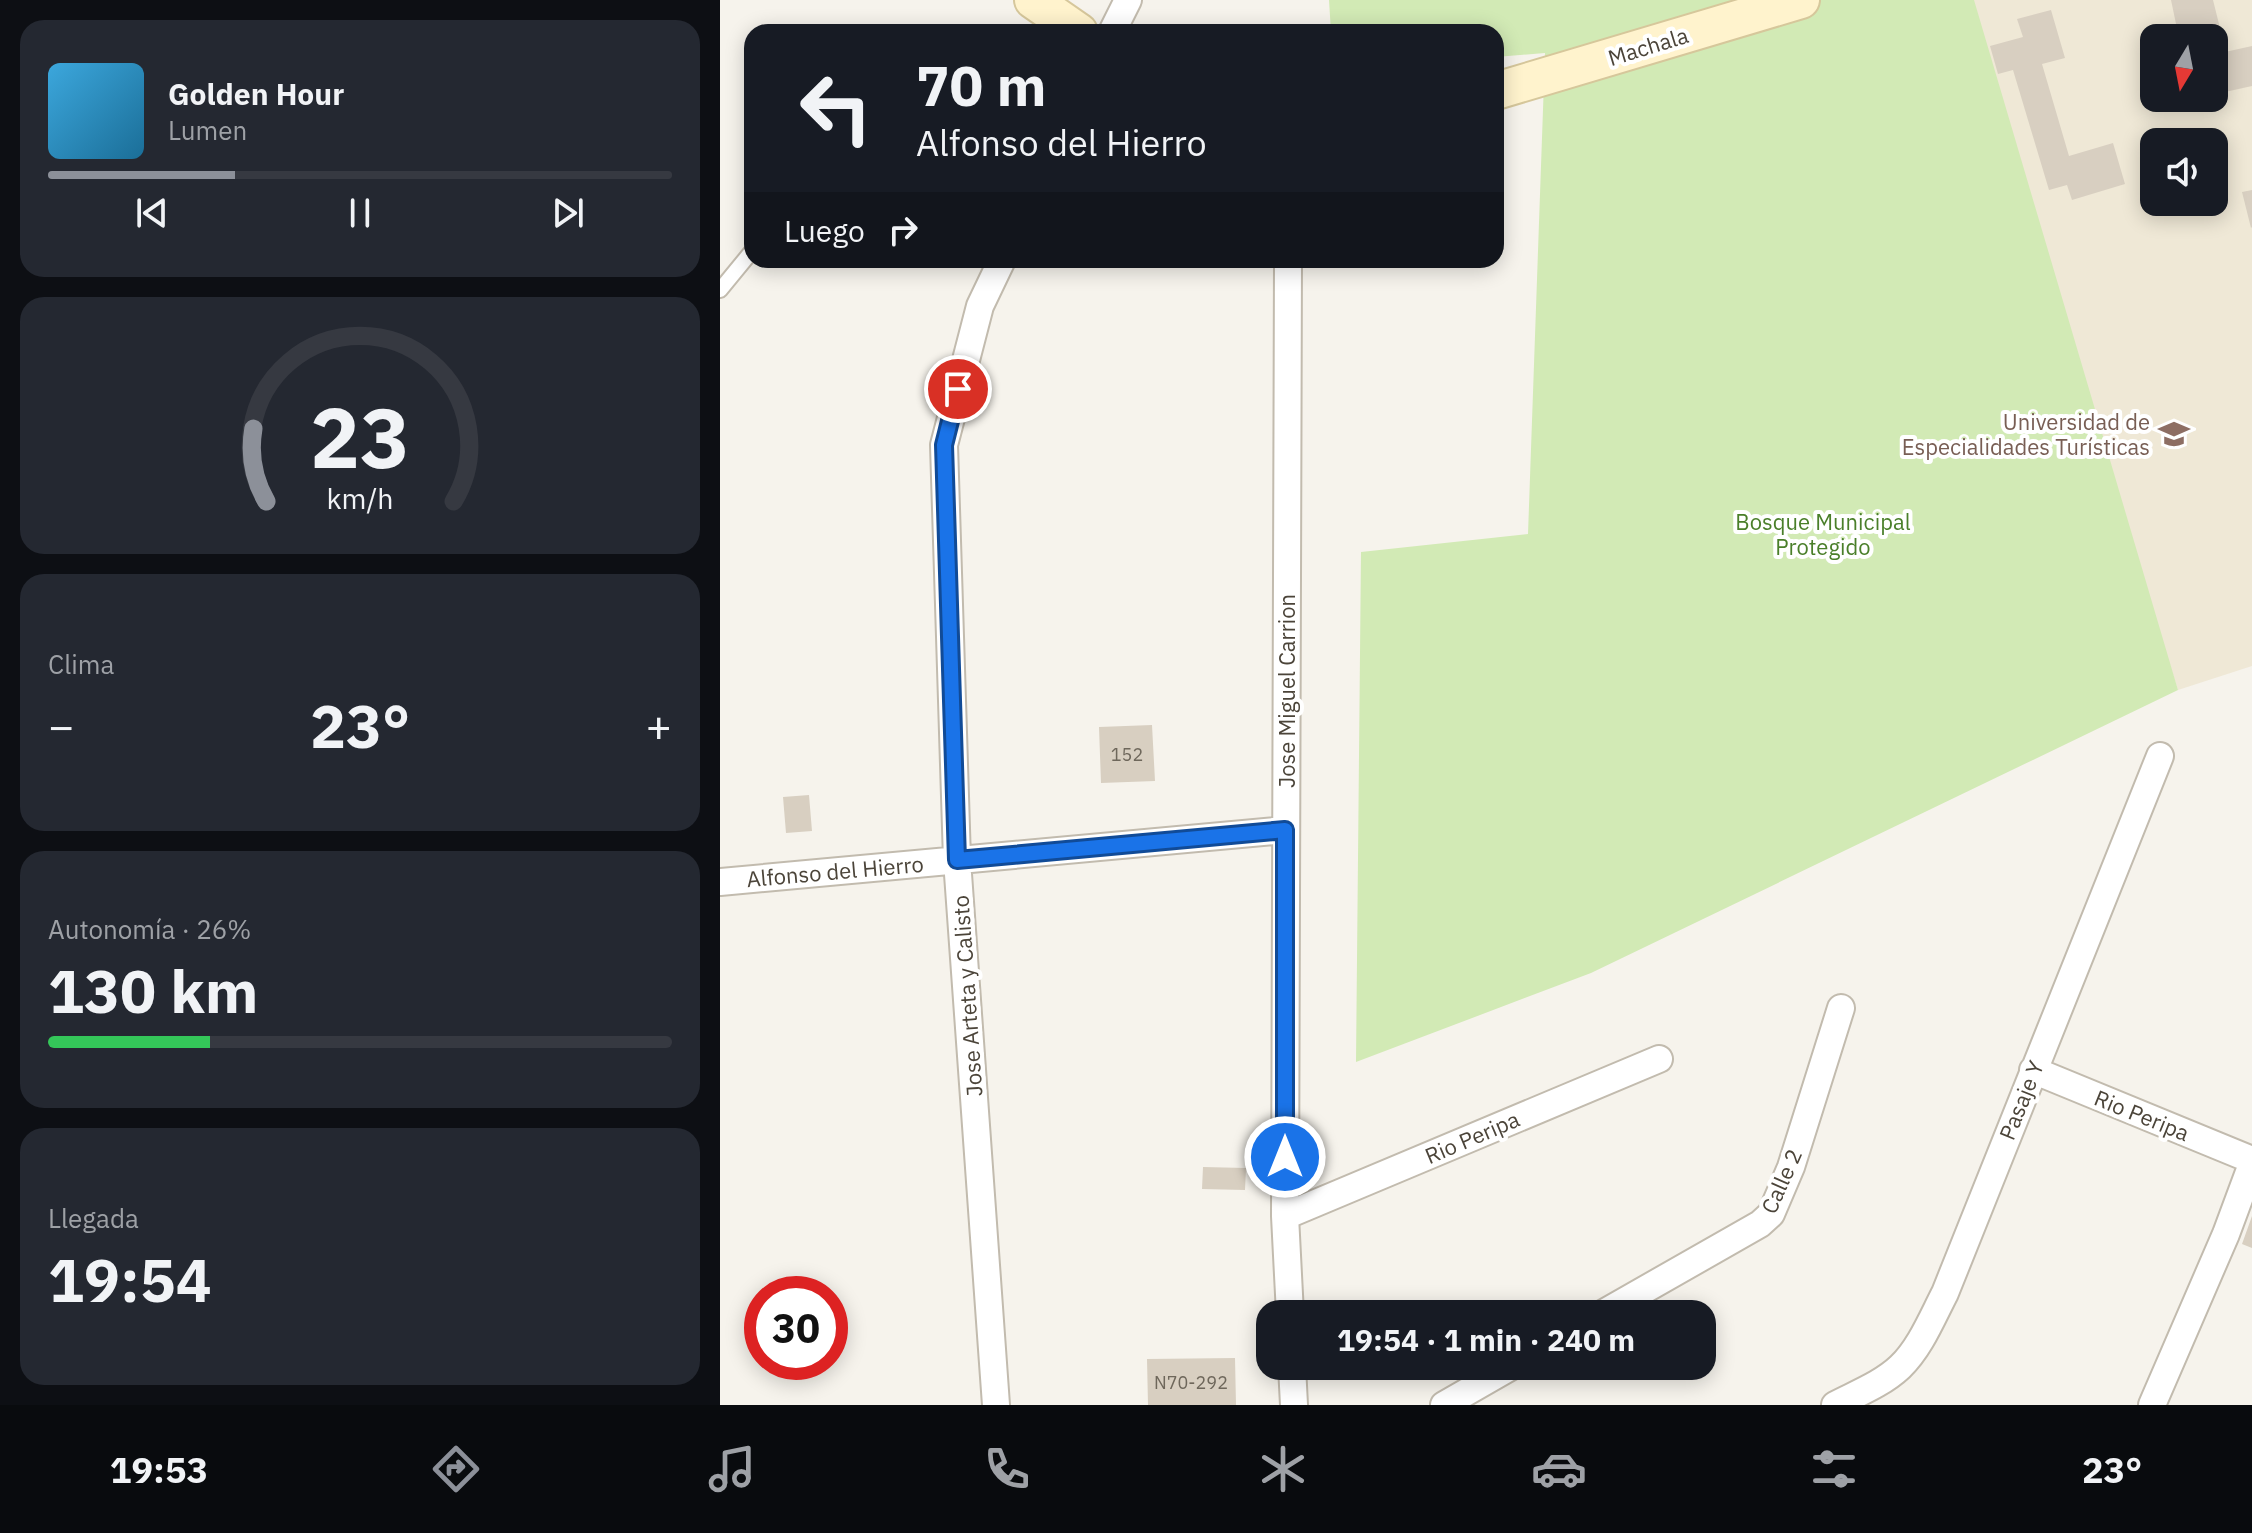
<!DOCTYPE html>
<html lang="es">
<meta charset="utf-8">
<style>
:root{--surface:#171b24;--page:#242831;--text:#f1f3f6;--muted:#9ea1a6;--line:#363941;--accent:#8c9099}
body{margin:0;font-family:"IBM Plex Sans",sans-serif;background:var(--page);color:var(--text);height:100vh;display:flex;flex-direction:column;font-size:30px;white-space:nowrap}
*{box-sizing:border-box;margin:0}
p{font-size:26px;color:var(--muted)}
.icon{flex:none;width:44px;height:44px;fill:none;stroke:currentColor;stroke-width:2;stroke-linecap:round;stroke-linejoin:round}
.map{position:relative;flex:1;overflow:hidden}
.side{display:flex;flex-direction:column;gap:20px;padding:20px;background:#0d0f14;width:720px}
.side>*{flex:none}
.top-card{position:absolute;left:24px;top:24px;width:760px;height:244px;border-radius:24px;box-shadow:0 4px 20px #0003;background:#171b24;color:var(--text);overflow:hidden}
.needle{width:52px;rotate:190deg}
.controls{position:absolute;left:1420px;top:24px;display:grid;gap:16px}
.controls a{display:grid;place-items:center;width:88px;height:88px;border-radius:16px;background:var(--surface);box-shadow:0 4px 20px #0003;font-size:40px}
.speed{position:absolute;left:24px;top:1276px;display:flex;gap:16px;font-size:40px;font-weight:700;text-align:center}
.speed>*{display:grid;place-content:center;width:104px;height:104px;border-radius:50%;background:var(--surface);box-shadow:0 4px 20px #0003;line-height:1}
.speed .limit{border:12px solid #d22;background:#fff;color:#111}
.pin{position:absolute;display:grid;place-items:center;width:68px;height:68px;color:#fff;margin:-34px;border:4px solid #fff;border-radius:50%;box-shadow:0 2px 8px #0007}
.me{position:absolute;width:88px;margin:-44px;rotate:0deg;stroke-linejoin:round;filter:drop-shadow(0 0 6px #0008)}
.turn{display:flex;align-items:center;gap:28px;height:168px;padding:0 40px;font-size:36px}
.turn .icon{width:104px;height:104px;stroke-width:2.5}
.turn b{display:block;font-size:56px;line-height:68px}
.then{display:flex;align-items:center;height:76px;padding:0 40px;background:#0003;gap:16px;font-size:30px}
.big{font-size:60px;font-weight:800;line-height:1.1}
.side .card{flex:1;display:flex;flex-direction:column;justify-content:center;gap:12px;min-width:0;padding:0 28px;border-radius:24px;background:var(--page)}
.side .dial{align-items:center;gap:0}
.dial svg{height:208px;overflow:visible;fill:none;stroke:var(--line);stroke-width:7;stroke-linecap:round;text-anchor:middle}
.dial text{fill:var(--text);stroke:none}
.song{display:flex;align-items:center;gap:24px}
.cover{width:96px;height:96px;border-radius:12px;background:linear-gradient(135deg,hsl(200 70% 55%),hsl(200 70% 35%))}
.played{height:8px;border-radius:4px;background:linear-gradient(90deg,var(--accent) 30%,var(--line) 30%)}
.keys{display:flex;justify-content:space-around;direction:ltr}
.heat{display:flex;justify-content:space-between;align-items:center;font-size:44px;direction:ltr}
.charge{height:12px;border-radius:6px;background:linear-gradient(90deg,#34c759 26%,var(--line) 0)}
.trip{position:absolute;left:536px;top:1300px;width:460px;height:80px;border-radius:24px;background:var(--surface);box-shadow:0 4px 20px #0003;font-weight:800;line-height:80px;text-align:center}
.dock{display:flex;height:128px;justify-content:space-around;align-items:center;background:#090b0e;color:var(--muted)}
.dock .icon{width:56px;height:56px}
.dock .on{color:var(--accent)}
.dock b{font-size:36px;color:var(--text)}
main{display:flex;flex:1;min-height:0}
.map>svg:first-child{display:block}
.education{fill:#efe8d6;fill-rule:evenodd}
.green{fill:#d2eab5}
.building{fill:#d8cfc1}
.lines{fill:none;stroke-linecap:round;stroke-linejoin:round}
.service-casing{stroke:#c2bbae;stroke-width:18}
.minor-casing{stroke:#c2bbae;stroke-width:30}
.secondary-casing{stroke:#d6c79b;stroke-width:40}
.service{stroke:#fff;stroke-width:14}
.minor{stroke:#fff;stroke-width:26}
.secondary{stroke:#fff3cd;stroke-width:36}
.route-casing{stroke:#114b97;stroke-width:20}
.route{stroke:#1a73e8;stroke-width:14}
.labels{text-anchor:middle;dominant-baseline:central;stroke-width:8;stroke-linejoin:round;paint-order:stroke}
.number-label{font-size:18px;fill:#6e675b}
.street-label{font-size:22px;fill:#4b4439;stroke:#fff}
.education-label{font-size:22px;fill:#785e54;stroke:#fff;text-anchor:end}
.park-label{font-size:22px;fill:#4a7f2a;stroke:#fff}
</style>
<main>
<section class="side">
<div class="card">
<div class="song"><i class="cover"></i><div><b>Golden Hour</b><p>Lumen</p></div></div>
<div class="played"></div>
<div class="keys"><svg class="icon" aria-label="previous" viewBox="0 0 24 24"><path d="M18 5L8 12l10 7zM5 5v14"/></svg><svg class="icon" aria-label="pause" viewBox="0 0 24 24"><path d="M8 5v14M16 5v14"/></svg><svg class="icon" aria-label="next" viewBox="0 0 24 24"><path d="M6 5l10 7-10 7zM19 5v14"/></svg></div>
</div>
<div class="card dial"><svg viewBox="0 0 100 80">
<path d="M14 69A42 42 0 1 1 86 69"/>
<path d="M14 69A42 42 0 0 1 9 41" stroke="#8c9099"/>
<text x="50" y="56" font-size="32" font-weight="700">23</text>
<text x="50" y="72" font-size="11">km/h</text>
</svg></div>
<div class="card"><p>Clima</p>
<div class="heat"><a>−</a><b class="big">23°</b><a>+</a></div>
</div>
<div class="card"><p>Autonomía · 26%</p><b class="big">130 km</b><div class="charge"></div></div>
<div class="card"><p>Llegada</p><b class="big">19:54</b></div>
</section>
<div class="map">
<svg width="1532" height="1405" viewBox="0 0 1532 1405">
<rect width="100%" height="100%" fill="#f6f3ec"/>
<path class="education" d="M 1237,0 L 1532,0 L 1532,666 L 1458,690 ZM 1434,38 L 1494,38 L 1494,98 L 1434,98 ZM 1434,142 L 1494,142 L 1494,202 L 1434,202 Z"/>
<path class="green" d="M 609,0 L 1254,0 L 1458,690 L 871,973 L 636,1062 L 641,552 L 808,534 L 825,53 L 776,57 L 776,32 L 611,32 Z"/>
<path class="building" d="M 1451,0 L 1493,0 L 1502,36 L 1459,38 Z
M 1331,10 L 1345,58 L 1322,64 L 1349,156 L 1393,143 L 1405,184 L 1352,200 L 1347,185 L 1329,190 L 1293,70 L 1278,74 L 1270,46 L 1303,37 L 1297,19 Z
M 1532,46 L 1532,86 L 1505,92 L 1496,54 Z
M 1532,190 L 1532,227 L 1531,228 L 1522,192 Z
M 432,725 L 435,781 L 381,783 L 379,727 Z
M 89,795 L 92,831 L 66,833 L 63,797 Z
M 483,1167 L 526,1168 L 525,1190 L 482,1189 Z
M 1532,1216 L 1532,1248 L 1522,1244 Z
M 515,1358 L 516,1405 L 428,1405 L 427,1359 Z"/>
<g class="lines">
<defs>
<path id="service" d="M 0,290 L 32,251"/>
<path id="minor" d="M 392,32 L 408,0
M 568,260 L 565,1216 L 570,1314
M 0,882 L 565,830
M 1313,1070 L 1532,1160
M 565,1216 L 939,1059
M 882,1314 L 1040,1224 L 1051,1214 L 1071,1167 L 1121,1008
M 572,1366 L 574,1405
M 276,1405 L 237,860 L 224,445 L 260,306 L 282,260
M 724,1405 L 792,1366
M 1115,1405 C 1136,1394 1162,1384 1180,1367 C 1200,1348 1212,1318 1225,1293 L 1440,756
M 1432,1405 L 1506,1234 L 1532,1164"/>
<path id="secondary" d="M 313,0 L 359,32
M 776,91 L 1081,0"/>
</defs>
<use href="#service" class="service-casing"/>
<use href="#minor" class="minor-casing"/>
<use href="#secondary" class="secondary-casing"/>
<use href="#service" class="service"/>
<use href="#minor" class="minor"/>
<use href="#secondary" class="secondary"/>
</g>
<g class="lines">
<defs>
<path id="route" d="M 238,389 L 224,445 L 237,860 L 565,830 L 565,1157"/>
</defs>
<use href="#route" class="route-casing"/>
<use href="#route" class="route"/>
</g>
<defs>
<symbol id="university-bare" viewBox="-9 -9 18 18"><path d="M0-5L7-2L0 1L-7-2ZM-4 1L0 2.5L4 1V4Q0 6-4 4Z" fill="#8d6e63" stroke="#fff" stroke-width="2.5" paint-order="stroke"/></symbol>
</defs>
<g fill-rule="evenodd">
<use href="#university-bare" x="1432" y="412" width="44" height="44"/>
</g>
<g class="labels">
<g class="number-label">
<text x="407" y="754">152</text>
<text x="471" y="1382">N70-292</text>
</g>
<g class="street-label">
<text transform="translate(928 46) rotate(-17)">Machala</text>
<text transform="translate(566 691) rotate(-90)">Jose Miguel Carrion</text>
<text transform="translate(115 871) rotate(-5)">Alfonso del Hierro</text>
<text transform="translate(247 996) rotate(-94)">Jose Arteta y Calisto</text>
<text transform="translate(1301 1100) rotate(-68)">Pasaje Y</text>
<text transform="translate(1422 1115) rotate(22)">Rio Peripa</text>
<text transform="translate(752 1137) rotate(-23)">Rio Peripa</text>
<text transform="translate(1061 1181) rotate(-66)">Calle 2</text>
</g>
<g class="education-label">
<text x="1430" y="421">Universidad de<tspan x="1430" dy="25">Especialidades Turísticas</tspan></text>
</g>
<g class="park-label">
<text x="1103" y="521">Bosque Municipal<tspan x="1103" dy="25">Protegido</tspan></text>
</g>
</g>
</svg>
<div class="controls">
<a><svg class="needle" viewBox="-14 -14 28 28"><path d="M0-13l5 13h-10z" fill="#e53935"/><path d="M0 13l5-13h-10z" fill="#9ea1a6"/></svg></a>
<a><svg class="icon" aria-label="sound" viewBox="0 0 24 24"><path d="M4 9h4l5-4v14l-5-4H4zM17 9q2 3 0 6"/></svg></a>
</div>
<div class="speed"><div class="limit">30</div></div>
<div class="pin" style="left:238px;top:389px;background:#d93025"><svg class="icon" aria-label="arrive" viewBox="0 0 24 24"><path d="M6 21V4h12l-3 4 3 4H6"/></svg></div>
<svg class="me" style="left:565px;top:1157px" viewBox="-20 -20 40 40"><circle r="17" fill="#1a73e8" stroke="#fff" stroke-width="3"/><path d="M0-11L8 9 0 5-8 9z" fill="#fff"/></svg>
<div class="trip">19:54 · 1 min · 240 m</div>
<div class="top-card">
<div class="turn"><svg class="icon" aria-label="left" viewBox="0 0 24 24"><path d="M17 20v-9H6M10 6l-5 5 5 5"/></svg><div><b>70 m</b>Alfonso del Hierro</div></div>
<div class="then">Luego<svg class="icon" aria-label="right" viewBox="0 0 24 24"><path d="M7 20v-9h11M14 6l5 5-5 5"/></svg></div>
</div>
</div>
</main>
<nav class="dock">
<b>19:53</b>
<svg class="icon on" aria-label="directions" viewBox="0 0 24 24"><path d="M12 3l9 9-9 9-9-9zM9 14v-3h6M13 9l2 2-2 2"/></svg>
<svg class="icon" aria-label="music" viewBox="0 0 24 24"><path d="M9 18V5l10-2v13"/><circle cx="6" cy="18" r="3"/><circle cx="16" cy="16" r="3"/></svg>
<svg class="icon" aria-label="phone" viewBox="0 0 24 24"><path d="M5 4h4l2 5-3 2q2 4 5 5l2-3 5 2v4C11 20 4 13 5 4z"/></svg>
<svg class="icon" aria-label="climate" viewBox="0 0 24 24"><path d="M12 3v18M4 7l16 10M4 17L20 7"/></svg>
<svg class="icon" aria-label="car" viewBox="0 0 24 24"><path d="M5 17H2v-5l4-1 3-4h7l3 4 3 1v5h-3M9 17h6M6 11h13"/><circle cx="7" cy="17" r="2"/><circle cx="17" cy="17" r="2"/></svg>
<svg class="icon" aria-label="filters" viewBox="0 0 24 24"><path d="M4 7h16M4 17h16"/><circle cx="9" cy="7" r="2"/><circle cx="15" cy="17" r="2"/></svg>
<b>23°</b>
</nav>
